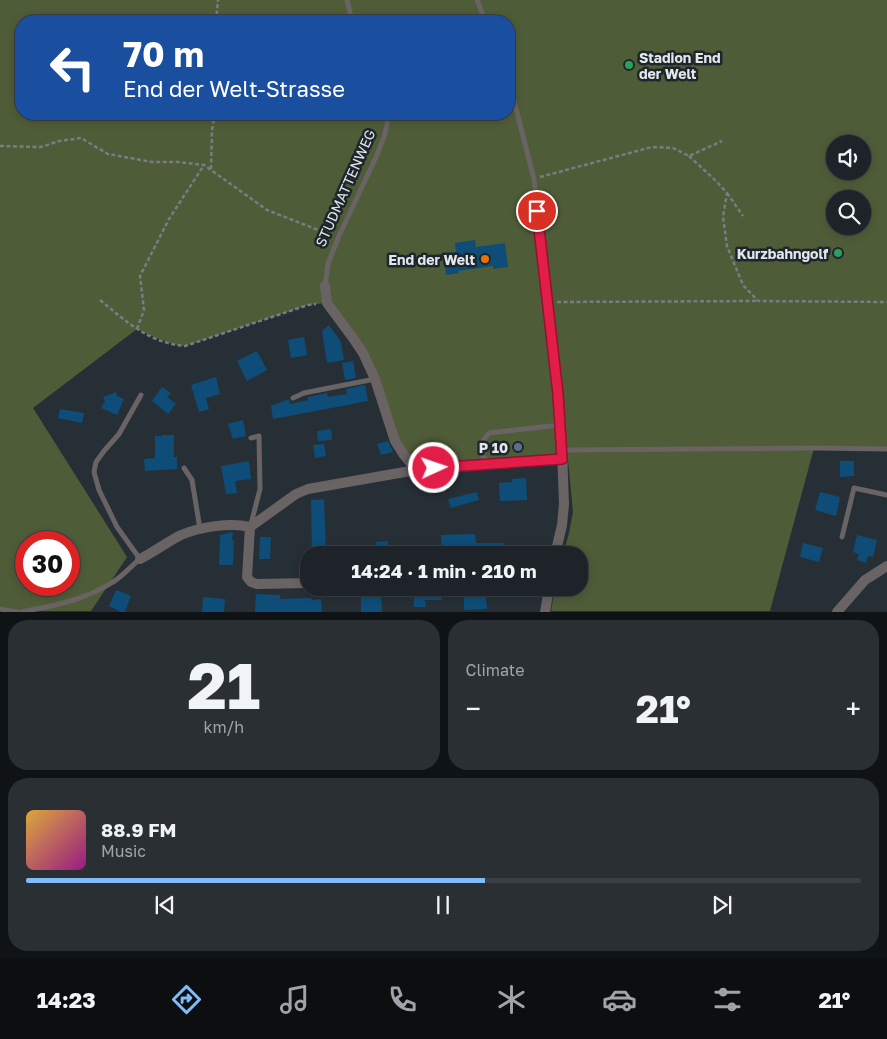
<!DOCTYPE html>
<meta charset="utf-8">
<style>
:root{--surface:#1d2328;--page:#2a2f34;--text:#f1f3f6;--muted:#a0a4a8;--line:#3b4045;--accent:#7ebdf9}
body{margin:0;font-family:"Golos Text",sans-serif;background:var(--page);color:var(--text);height:100vh;display:flex;flex-direction:column;font-size:19px;white-space:nowrap}
*{box-sizing:border-box;margin:0}
p{font-size:16px;color:var(--muted)}
.icon{flex:none;width:28px;height:28px;fill:none;stroke:currentColor;stroke-width:2;stroke-linecap:round;stroke-linejoin:round}
.map{position:relative;height:612px;overflow:hidden}
.details{display:flex;flex-direction:column;gap:8px;padding:8px;background:#101316;flex:1}
.details>*{flex:none}
.banner{position:absolute;left:15px;top:15px;width:500px;height:105px;border-radius:20px;box-shadow:0 2px 8px #0003,0 0 0 1px var(--line);background:#1a4fa0;color:#fff;overflow:hidden}
.fabs{position:absolute;left:826px;top:135px;display:grid;gap:10px}
.fabs a{display:grid;place-items:center;width:45px;height:45px;border-radius:50%;background:var(--surface);box-shadow:0 2px 8px #0003,0 0 0 1px var(--line);font-size:25px}
.speed{position:absolute;left:15px;top:531px;display:flex;gap:10px;font-size:25px;font-weight:700;text-align:center}
.speed>*{display:grid;place-content:center;width:65px;height:65px;border-radius:50%;background:var(--surface);box-shadow:0 2px 8px #0003,0 0 0 1px var(--line);line-height:1}
.speed .limit{border:8px solid #d22;background:#fff;color:#111}
.pin{position:absolute;display:grid;place-items:center;width:42px;height:42px;color:#fff;margin:-21px;border:2px solid #fff;border-radius:50%;box-shadow:0 1px 5px #0007}
.me{position:absolute;width:55px;margin:-28px;rotate:87deg;stroke-linejoin:round;filter:drop-shadow(0 0 4px #0008)}
.turn{display:flex;align-items:center;gap:18px;height:105px;padding:0 25px;font-size:22px}
.turn .icon{width:65px;height:65px;stroke-width:2.5}
.turn b{display:block;font-size:35px;line-height:42px}
.big{font-size:38px;font-weight:700;line-height:1.1}
.details .tile{flex:1;display:flex;flex-direction:column;justify-content:center;gap:8px;min-width:0;padding:0 18px;border-radius:20px;background:var(--page)}
.details .dial{align-items:center;gap:0}
.dial b{font-size:65px;line-height:1}
.song{display:flex;align-items:center;gap:15px}
.cover{width:60px;height:60px;border-radius:8px;background:linear-gradient(135deg,hsl(40 70% 55%),hsl(310 70% 35%))}
.played{height:5px;border-radius:2px;background:linear-gradient(90deg,var(--accent) 55%,var(--line) 55%)}
.keys{display:flex;justify-content:space-around;direction:ltr}
.heat{display:flex;justify-content:space-between;align-items:center;font-size:28px;direction:ltr}
.details .tiles{flex:1;display:grid;gap:8px;grid-template-columns:1fr 1fr}
.tile:last-child{grid-column:span 2}
.trip{position:absolute;left:300px;top:546px;width:288px;height:50px;border-radius:20px;background:var(--surface);box-shadow:0 2px 8px #0003,0 0 0 1px var(--line);font-weight:700;line-height:50px;text-align:center}
.tabs{display:flex;height:80px;justify-content:space-around;align-items:center;background:#0c0e10;color:var(--muted)}
.tabs .icon{width:35px;height:35px}
.tabs .current{color:var(--accent)}
.tabs b{font-size:22px;color:var(--text)}
.map>svg:first-child{display:block}
.green{fill:#4f5c38;fill-rule:evenodd}
.building{fill:#0d4d78}
.lines{fill:none;stroke-linecap:round;stroke-linejoin:round}
.path{stroke:#777d83;stroke-width:2.5;stroke-dasharray:4 2.5;stroke-linecap:butt}
.service{stroke:#696363;stroke-width:5}
.minor{stroke:#696363;stroke-width:10}
.route-casing{stroke:#92132f;stroke-width:12}
.route{stroke:#e11d48;stroke-width:9}
.leisure-dot{fill:#2e9e5b;stroke:#1e262c;stroke-width:2}
.food-dot{fill:#e8710a;stroke:#1e262c;stroke-width:2}
.service-dot{fill:#5c6f8a;stroke:#1e262c;stroke-width:2}
.labels{text-anchor:middle;dominant-baseline:central;stroke-width:5;stroke-linejoin:round;paint-order:stroke}
.poi-label{font-size:14px;font-weight:bold;fill:#e2e7eb;stroke:#1e262c;text-anchor:end}
.street-label{font-size:14px;fill:#e2e7eb;stroke:#1e262c}
</style>
<div class="map">
<svg width="887" height="612" viewBox="0 0 887 612">
<rect width="100%" height="100%" fill="#272f36"/>
<path class="green" d="M 0,0 L 887,0 L 887,449 L 814,448 L 770,611 L 551,611 L 555,588 L 579,588 L 579,555 L 563,555 L 569,533 L 573,512 L 567,450 L 562,459 L 416,470 L 404,455 L 375,379 L 327,303 L 308,305 L 185,346 C 168,344 153,337 137,329 L 33,408 L 127,557 L 91,611 L 0,611 ZM 21,21 L 509,21 L 509,114 L 21,114 ZM 835,144 L 862,144 L 862,171 L 835,171 ZM 835,199 L 862,199 L 862,226 L 835,226 ZM 26,542 L 69,542 L 69,585 L 26,585 Z"/>
<path class="building" d="M 475,240 L 476,247 L 505,243 L 508,267 L 493,269 L 493,266 L 458,271 L 459,273 L 446,275 L 444,253 L 456,252 L 455,243 Z
M 329,325 L 341,342 L 344,360 L 327,363 L 322,331 Z
M 304,337 L 307,355 L 291,358 L 288,340 Z
M 257,351 L 267,370 L 247,381 L 237,361 Z
M 353,361 L 356,378 L 345,380 L 342,363 Z
M 216,377 L 220,394 L 206,398 L 209,409 L 199,412 L 191,385 Z
M 365,385 L 368,401 L 273,419 L 271,406 L 289,399 L 290,404 L 308,400 L 308,397 L 327,393 L 328,397 L 347,394 L 346,389 Z
M 162,387 L 171,393 L 167,397 L 176,404 L 168,414 L 152,401 Z
M 116,392 L 117,396 L 124,399 L 117,415 L 101,408 L 105,401 L 103,397 Z
M 60,409 L 84,413 L 82,423 L 58,418 Z
M 243,420 L 246,436 L 233,439 L 228,424 Z
M 331,429 L 332,440 L 318,441 L 317,431 Z
M 162,435 L 174,435 L 174,457 L 177,457 L 177,469 L 145,471 L 144,459 L 155,458 L 155,436 L 162,436 Z
M 388,441 L 393,452 L 381,455 L 377,444 Z
M 324,444 L 326,456 L 315,458 L 313,445 Z
M 249,461 L 251,479 L 235,481 L 237,493 L 226,494 L 221,466 Z
M 840,461 L 854,461 L 854,476 L 840,477 Z
M 526,478 L 527,500 L 500,501 L 499,483 L 512,482 L 512,479 Z
M 477,492 L 479,500 L 451,508 L 448,499 Z
M 820,492 L 840,497 L 836,516 L 815,510 Z
M 324,499 L 326,552 L 312,553 L 311,500 Z
M 233,532 L 232,540 L 234,541 L 233,565 L 219,565 L 220,535 Z
M 475,534 L 476,543 L 504,543 L 504,555 L 442,555 L 441,535 Z
M 857,535 L 877,540 L 873,557 L 868,556 L 866,563 L 857,560 L 859,554 L 853,552 Z
M 260,537 L 271,537 L 270,559 L 259,559 Z
M 388,541 L 388,555 L 376,555 L 376,542 Z
M 803,543 L 823,548 L 819,562 L 800,557 Z
M 414,588 L 441,588 L 442,600 L 425,600 L 426,607 L 414,607 Z
M 485,588 L 487,609 L 464,610 L 464,589 Z
M 116,590 L 131,596 L 125,612 L 121,612 L 109,606 Z
M 361,592 L 381,592 L 382,612 L 361,612 Z
M 256,594 L 280,595 L 280,599 L 312,598 L 312,600 L 321,599 L 322,612 L 255,612 Z
M 203,597 L 225,599 L 224,612 L 202,612 Z"/>
<g class="lines">
<path class="path" d="M 216,21 L 218,0
M 0,146 L 41,147 L 59,141 L 81,138 L 108,154 L 152,162 L 178,162 L 204,165 L 267,210 L 331,235
M 689,156 L 716,181 L 727,193 L 723,217 L 727,246 L 743,285 L 758,301 L 887,302
M 211,169 L 212,130 L 215,114
M 540,177 L 652,147 L 673,148 L 689,156 L 722,141
M 727,193 L 743,216
M 100,300 C 127,322 149,343 185,346 L 308,305 L 316,304
M 557,302 L 758,301
M 137,329 L 144,310 L 140,276 L 169,219 L 204,165"/>
<path class="service" d="M 347,0 L 352,21
M 477,0 L 485,21
M 509,81 L 534,179 L 558,394
M 325,286 L 328,264 L 338,238 L 377,155 L 385,134 L 388,119 L 387,114
M 293,398 L 304,393 L 375,379
M 562,450 L 814,448 L 887,449
M 490,465 L 482,455 L 483,441 L 489,433 L 560,425
M 184,468 L 192,480 L 200,529
M 251,524 L 260,489 L 259,436 L 251,438
M 842,537 L 854,488 L 887,495
M 0,609 L 17,612
M 21,612 C 53,606 85,600 113,582 C 123,576 131,566 140,559 L 117,527 L 99,490 L 94,472 L 96,462 L 104,451 L 119,434 L 141,395"/>
<path class="minor" d="M 325,286 L 327,303 L 353,338 L 363,353 L 375,379 L 395,441 L 404,455 L 416,470
M 250,527 L 247,577 L 251,582 L 257,584 L 309,583
M 555,555 L 562,525 L 564,504 L 562,450 L 558,394
M 140,559 C 154,552 167,542 181,535 C 200,527 230,522 250,527 L 296,494 L 308,489 L 416,470 L 562,459
M 545,612 L 549,588
M 837,612 L 865,580 L 887,566"/>
</g>
<g class="lines">
<defs>
<path id="route" d="M 434,468 L 562,459 L 558,394 L 537,211"/>
</defs>
<use href="#route" class="route-casing"/>
<use href="#route" class="route"/>
</g>
<g class="leisure-dot">
<circle cx="629" cy="65" r="5"/>
<circle cx="838" cy="253" r="5"/>
</g>
<circle class="food-dot" cx="485" cy="259" r="5"/>
<circle class="service-dot" cx="518" cy="447" r="5"/>
<g class="labels">
<g class="poi-label">
<text x="639" y="57" text-anchor="start">Stadion End<tspan x="639" dy="16">der Welt</tspan></text>
<text x="828" y="253">Kurzbahngolf</text>
<text x="475" y="259">End der Welt</text>
<text x="508" y="447">P 10</text>
</g>
<g class="street-label">
<text transform="translate(345 188) rotate(-66)">STUDMATTENWEG</text>
</g>
</g>
</svg>
<div class="fabs">
<a><svg class="icon" aria-label="sound" viewBox="0 0 24 24"><path d="M4 9h4l5-4v14l-5-4H4zM17 9q2 3 0 6"/></svg></a>
<a><svg class="icon" aria-label="search" viewBox="0 0 24 24"><circle cx="10" cy="10" r="6"/><path d="M15 15l6 6"/></svg></a>
</div>
<div class="speed"><div class="limit">30</div></div>
<div class="pin" style="left:537px;top:211px;background:#d93025"><svg class="icon" aria-label="arrive" viewBox="0 0 24 24"><path d="M6 21V4h12l-3 4 3 4H6"/></svg></div>
<svg class="me" style="left:434px;top:468px" viewBox="-20 -20 40 40"><circle r="17" fill="#e11d48" stroke="#fff" stroke-width="3"/><path d="M0-11L8 9 0 5-8 9z" fill="#fff"/></svg>
<div class="trip">14:24 · 1 min · 210 m</div>
<div class="banner">
<div class="turn"><svg class="icon" aria-label="left" viewBox="0 0 24 24"><path d="M17 20v-9H6M10 6l-5 5 5 5"/></svg><div><b>70 m</b>End der Welt-Strasse</div></div>
</div>
</div>
<section class="details">
<div class="tiles">
<div class="tile dial"><b>21</b><p>km/h</p></div>
<div class="tile"><p>Climate</p>
<div class="heat"><a>−</a><b class="big">21°</b><a>+</a></div>
</div>
<div class="tile">
<div class="song"><i class="cover"></i><div><b>88.9 FM</b><p>Music</p></div></div>
<div class="played"></div>
<div class="keys"><svg class="icon" aria-label="previous" viewBox="0 0 24 24"><path d="M18 5L8 12l10 7zM5 5v14"/></svg><svg class="icon" aria-label="pause" viewBox="0 0 24 24"><path d="M8 5v14M16 5v14"/></svg><svg class="icon" aria-label="next" viewBox="0 0 24 24"><path d="M6 5l10 7-10 7zM19 5v14"/></svg></div>
</div>
</div>
</section>
<nav class="tabs">
<b>14:23</b>
<svg class="icon current" aria-label="directions" viewBox="0 0 24 24"><path d="M12 3l9 9-9 9-9-9zM9 14v-3h6M13 9l2 2-2 2"/></svg>
<svg class="icon" aria-label="music" viewBox="0 0 24 24"><path d="M9 18V5l10-2v13"/><circle cx="6" cy="18" r="3"/><circle cx="16" cy="16" r="3"/></svg>
<svg class="icon" aria-label="phone" viewBox="0 0 24 24"><path d="M5 4h4l2 5-3 2q2 4 5 5l2-3 5 2v4C11 20 4 13 5 4z"/></svg>
<svg class="icon" aria-label="climate" viewBox="0 0 24 24"><path d="M12 3v18M4 7l16 10M4 17L20 7"/></svg>
<svg class="icon" aria-label="car" viewBox="0 0 24 24"><path d="M5 17H2v-5l4-1 3-4h7l3 4 3 1v5h-3M9 17h6M6 11h13"/><circle cx="7" cy="17" r="2"/><circle cx="17" cy="17" r="2"/></svg>
<svg class="icon" aria-label="filters" viewBox="0 0 24 24"><path d="M4 7h16M4 17h16"/><circle cx="9" cy="7" r="2"/><circle cx="15" cy="17" r="2"/></svg>
<b>21°</b>
</nav>
